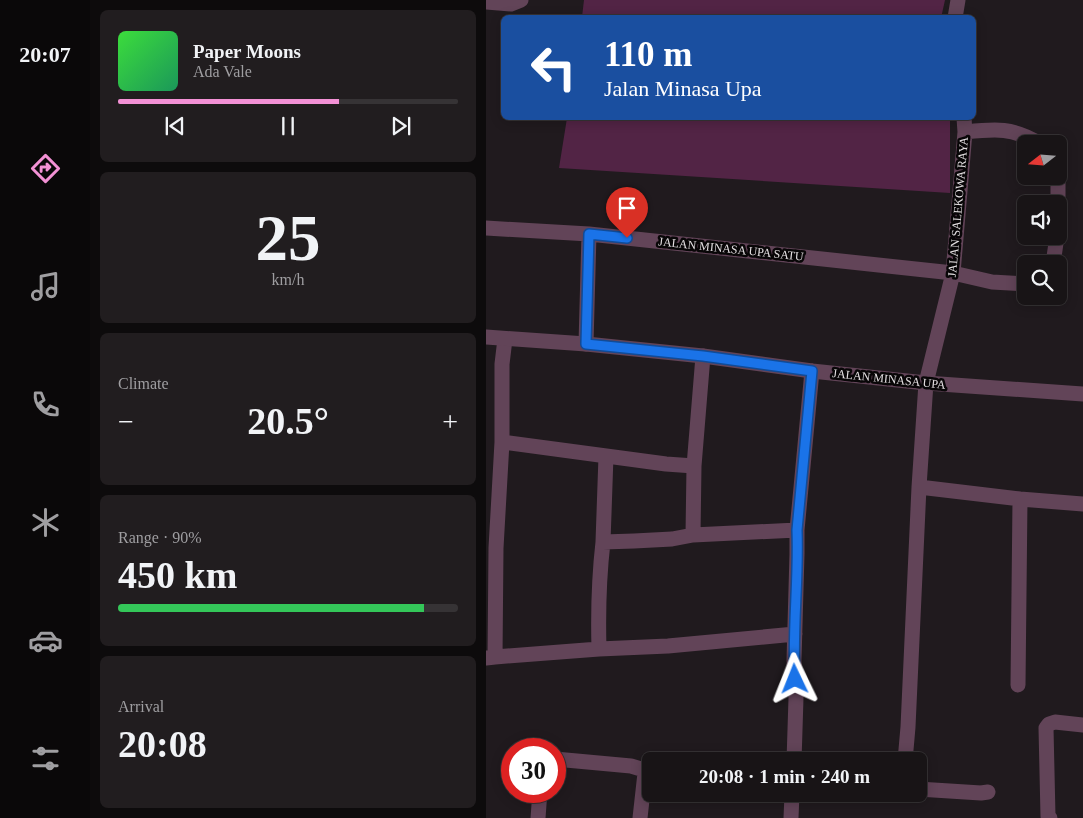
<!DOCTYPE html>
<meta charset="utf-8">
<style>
:root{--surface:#181416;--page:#211d1f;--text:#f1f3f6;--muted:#9f9ea1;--line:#363335;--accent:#f391d5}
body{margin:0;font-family:"Times New Roman",serif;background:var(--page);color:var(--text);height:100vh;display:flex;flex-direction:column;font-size:19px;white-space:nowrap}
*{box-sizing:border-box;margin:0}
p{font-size:16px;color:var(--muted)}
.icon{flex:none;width:28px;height:28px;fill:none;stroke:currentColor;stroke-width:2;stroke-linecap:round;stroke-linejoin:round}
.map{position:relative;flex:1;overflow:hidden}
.details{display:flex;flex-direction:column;gap:10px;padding:10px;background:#0d0b0c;width:396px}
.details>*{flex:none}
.guide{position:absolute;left:15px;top:15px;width:475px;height:105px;border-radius:8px;box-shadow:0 2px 12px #0003,0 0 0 1px var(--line);background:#1a4fa0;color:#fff;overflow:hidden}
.needle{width:32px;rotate:253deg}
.tools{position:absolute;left:531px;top:135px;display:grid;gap:10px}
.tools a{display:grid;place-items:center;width:50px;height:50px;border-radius:8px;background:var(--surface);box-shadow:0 2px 12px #0003,0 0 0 1px var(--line);font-size:25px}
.speed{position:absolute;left:15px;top:738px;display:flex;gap:10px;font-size:25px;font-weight:700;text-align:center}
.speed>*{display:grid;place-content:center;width:65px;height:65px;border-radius:50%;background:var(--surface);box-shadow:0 2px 12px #0003,0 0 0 1px var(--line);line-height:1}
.speed .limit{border:8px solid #d22;background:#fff;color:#111}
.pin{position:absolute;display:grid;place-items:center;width:42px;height:42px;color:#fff;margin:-51px -21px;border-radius:50% 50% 50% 0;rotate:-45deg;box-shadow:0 0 5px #0007}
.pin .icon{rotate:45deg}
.me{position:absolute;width:55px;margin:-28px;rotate:358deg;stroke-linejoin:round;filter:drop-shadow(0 0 4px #0008)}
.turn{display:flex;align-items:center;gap:18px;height:105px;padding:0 20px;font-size:22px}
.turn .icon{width:65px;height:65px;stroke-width:2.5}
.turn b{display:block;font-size:35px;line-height:42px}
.big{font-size:38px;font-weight:600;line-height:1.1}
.details .card{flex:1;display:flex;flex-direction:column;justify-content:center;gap:8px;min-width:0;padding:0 18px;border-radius:8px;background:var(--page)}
.details .dial{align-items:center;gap:0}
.dial b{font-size:65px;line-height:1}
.song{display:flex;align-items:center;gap:15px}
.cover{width:60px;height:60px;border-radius:8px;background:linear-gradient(135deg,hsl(120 70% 55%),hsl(150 70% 35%))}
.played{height:5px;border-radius:2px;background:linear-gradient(90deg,var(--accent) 65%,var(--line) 65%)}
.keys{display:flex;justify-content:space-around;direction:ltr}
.heat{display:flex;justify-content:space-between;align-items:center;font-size:28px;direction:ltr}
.charge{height:8px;border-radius:4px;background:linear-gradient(90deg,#34c759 90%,var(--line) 0)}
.trip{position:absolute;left:156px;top:752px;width:285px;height:50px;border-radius:8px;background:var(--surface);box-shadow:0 2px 12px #0003,0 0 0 1px var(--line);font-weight:600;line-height:50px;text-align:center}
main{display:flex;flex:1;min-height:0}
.dock{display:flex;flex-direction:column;width:90px;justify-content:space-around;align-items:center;background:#0a0809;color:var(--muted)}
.dock .icon{width:35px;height:35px}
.dock .selected{color:var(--accent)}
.dock b{font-size:22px;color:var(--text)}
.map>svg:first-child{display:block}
.green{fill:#522445}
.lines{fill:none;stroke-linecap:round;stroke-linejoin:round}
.minor{stroke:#624458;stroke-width:15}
.tertiary{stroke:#624458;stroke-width:15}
.route-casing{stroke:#114b97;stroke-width:12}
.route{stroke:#1a73e8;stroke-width:9}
.labels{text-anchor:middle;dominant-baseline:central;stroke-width:5;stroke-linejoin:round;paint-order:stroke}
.street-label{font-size:12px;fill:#e3dfe1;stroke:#080607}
</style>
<main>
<nav class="dock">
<b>20:07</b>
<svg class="icon selected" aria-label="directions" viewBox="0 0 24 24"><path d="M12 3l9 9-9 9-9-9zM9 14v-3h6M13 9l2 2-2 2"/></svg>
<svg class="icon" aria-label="music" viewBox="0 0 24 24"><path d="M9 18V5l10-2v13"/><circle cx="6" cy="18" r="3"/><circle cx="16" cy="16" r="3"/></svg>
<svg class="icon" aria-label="phone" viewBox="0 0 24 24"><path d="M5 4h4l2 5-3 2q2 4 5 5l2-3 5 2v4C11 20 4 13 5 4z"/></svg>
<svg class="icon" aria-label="climate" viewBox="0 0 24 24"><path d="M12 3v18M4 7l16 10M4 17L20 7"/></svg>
<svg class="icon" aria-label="car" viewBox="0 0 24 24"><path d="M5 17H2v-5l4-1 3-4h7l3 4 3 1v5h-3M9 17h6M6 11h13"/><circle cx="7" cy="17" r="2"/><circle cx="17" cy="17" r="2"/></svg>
<svg class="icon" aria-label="filters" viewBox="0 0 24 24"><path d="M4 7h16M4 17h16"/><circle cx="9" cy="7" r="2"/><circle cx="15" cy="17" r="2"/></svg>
</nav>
<section class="details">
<div class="card">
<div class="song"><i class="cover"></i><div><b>Paper Moons</b><p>Ada Vale</p></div></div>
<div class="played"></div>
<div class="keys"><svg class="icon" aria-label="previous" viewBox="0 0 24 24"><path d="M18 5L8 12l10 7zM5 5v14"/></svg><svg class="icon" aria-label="pause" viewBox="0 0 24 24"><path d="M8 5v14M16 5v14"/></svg><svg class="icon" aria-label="next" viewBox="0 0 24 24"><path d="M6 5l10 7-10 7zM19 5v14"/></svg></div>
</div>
<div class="card dial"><b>25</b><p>km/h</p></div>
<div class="card"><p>Climate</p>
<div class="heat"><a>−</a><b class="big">20.5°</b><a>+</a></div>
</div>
<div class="card"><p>Range · 90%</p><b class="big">450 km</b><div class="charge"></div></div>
<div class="card"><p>Arrival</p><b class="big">20:08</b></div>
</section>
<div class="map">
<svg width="597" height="818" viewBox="0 0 597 818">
<rect width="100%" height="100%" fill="#201a1e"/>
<path class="green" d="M 98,0 L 459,0 L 455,18 L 96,17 Z
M 81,118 L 464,118 L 464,193 L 73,168 Z"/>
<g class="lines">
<path class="minor" d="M 0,2 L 25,4 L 35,0
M 469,18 L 472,0
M 479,132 C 509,129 527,127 554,144
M 572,176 L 572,223
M 0,228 L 103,234
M 567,264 L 571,236
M 100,344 L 103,234 L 467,273 L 506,282 L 540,284
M 16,442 L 180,464 L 208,466 L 217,356
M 433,487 L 534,499 L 597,504
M 207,535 L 208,466
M 117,542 L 120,456
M 113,649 C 112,613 113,577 117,542 L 148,541 L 186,539 L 207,535 L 311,530
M 9,657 L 113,649 L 182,646 L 309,634
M 0,658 L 9,657 L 10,548 L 16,442 L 16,364 L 19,339
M 532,685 L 534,499
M 69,759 L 145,766 L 155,769 L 159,773 L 154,818
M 308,761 L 310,698 L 308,660 L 311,554 L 311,530 L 326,371
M 419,761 L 422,727 L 433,487 L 440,383 L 467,273 L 479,132 L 478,118
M 432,789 L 495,793 L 502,792
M 52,818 L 54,791
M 305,818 L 306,794
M 564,818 L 562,816 L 560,728 L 563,724 L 569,722 L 597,725"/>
<path class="tertiary" d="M 0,337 L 100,344 L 217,356 L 326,371 L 440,383 L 597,394"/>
</g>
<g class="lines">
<defs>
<path id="route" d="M 141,238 L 103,234 L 100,344 L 217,356 L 326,371 L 311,530 C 313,580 306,629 309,679"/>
</defs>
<use href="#route" class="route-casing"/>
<use href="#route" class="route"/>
</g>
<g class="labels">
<g class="street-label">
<text transform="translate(472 207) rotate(-85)">JALAN SALEKOWA RAYA</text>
<text transform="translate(245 249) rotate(6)">JALAN MINASA UPA SATU</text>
<text transform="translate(403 379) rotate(6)">JALAN MINASA UPA</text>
</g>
</g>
</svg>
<div class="tools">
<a><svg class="needle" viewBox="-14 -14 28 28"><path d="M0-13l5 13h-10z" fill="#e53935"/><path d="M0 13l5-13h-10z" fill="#9f9ea1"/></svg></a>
<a><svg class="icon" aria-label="sound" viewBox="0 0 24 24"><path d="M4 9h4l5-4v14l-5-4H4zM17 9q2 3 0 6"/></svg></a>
<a><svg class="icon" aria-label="search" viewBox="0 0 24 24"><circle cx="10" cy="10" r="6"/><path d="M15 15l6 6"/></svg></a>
</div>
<div class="speed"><div class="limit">30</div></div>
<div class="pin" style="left:141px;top:238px;background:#d93025"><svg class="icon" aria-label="arrive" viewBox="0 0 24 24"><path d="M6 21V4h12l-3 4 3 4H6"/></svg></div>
<svg class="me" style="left:309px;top:679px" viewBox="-20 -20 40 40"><path d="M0-17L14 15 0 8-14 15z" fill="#1a73e8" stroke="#fff" stroke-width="4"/></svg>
<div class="trip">20:08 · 1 min · 240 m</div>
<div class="guide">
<div class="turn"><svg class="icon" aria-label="left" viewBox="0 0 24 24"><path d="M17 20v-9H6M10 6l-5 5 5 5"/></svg><div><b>110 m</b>Jalan Minasa Upa</div></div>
</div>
</div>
</main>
